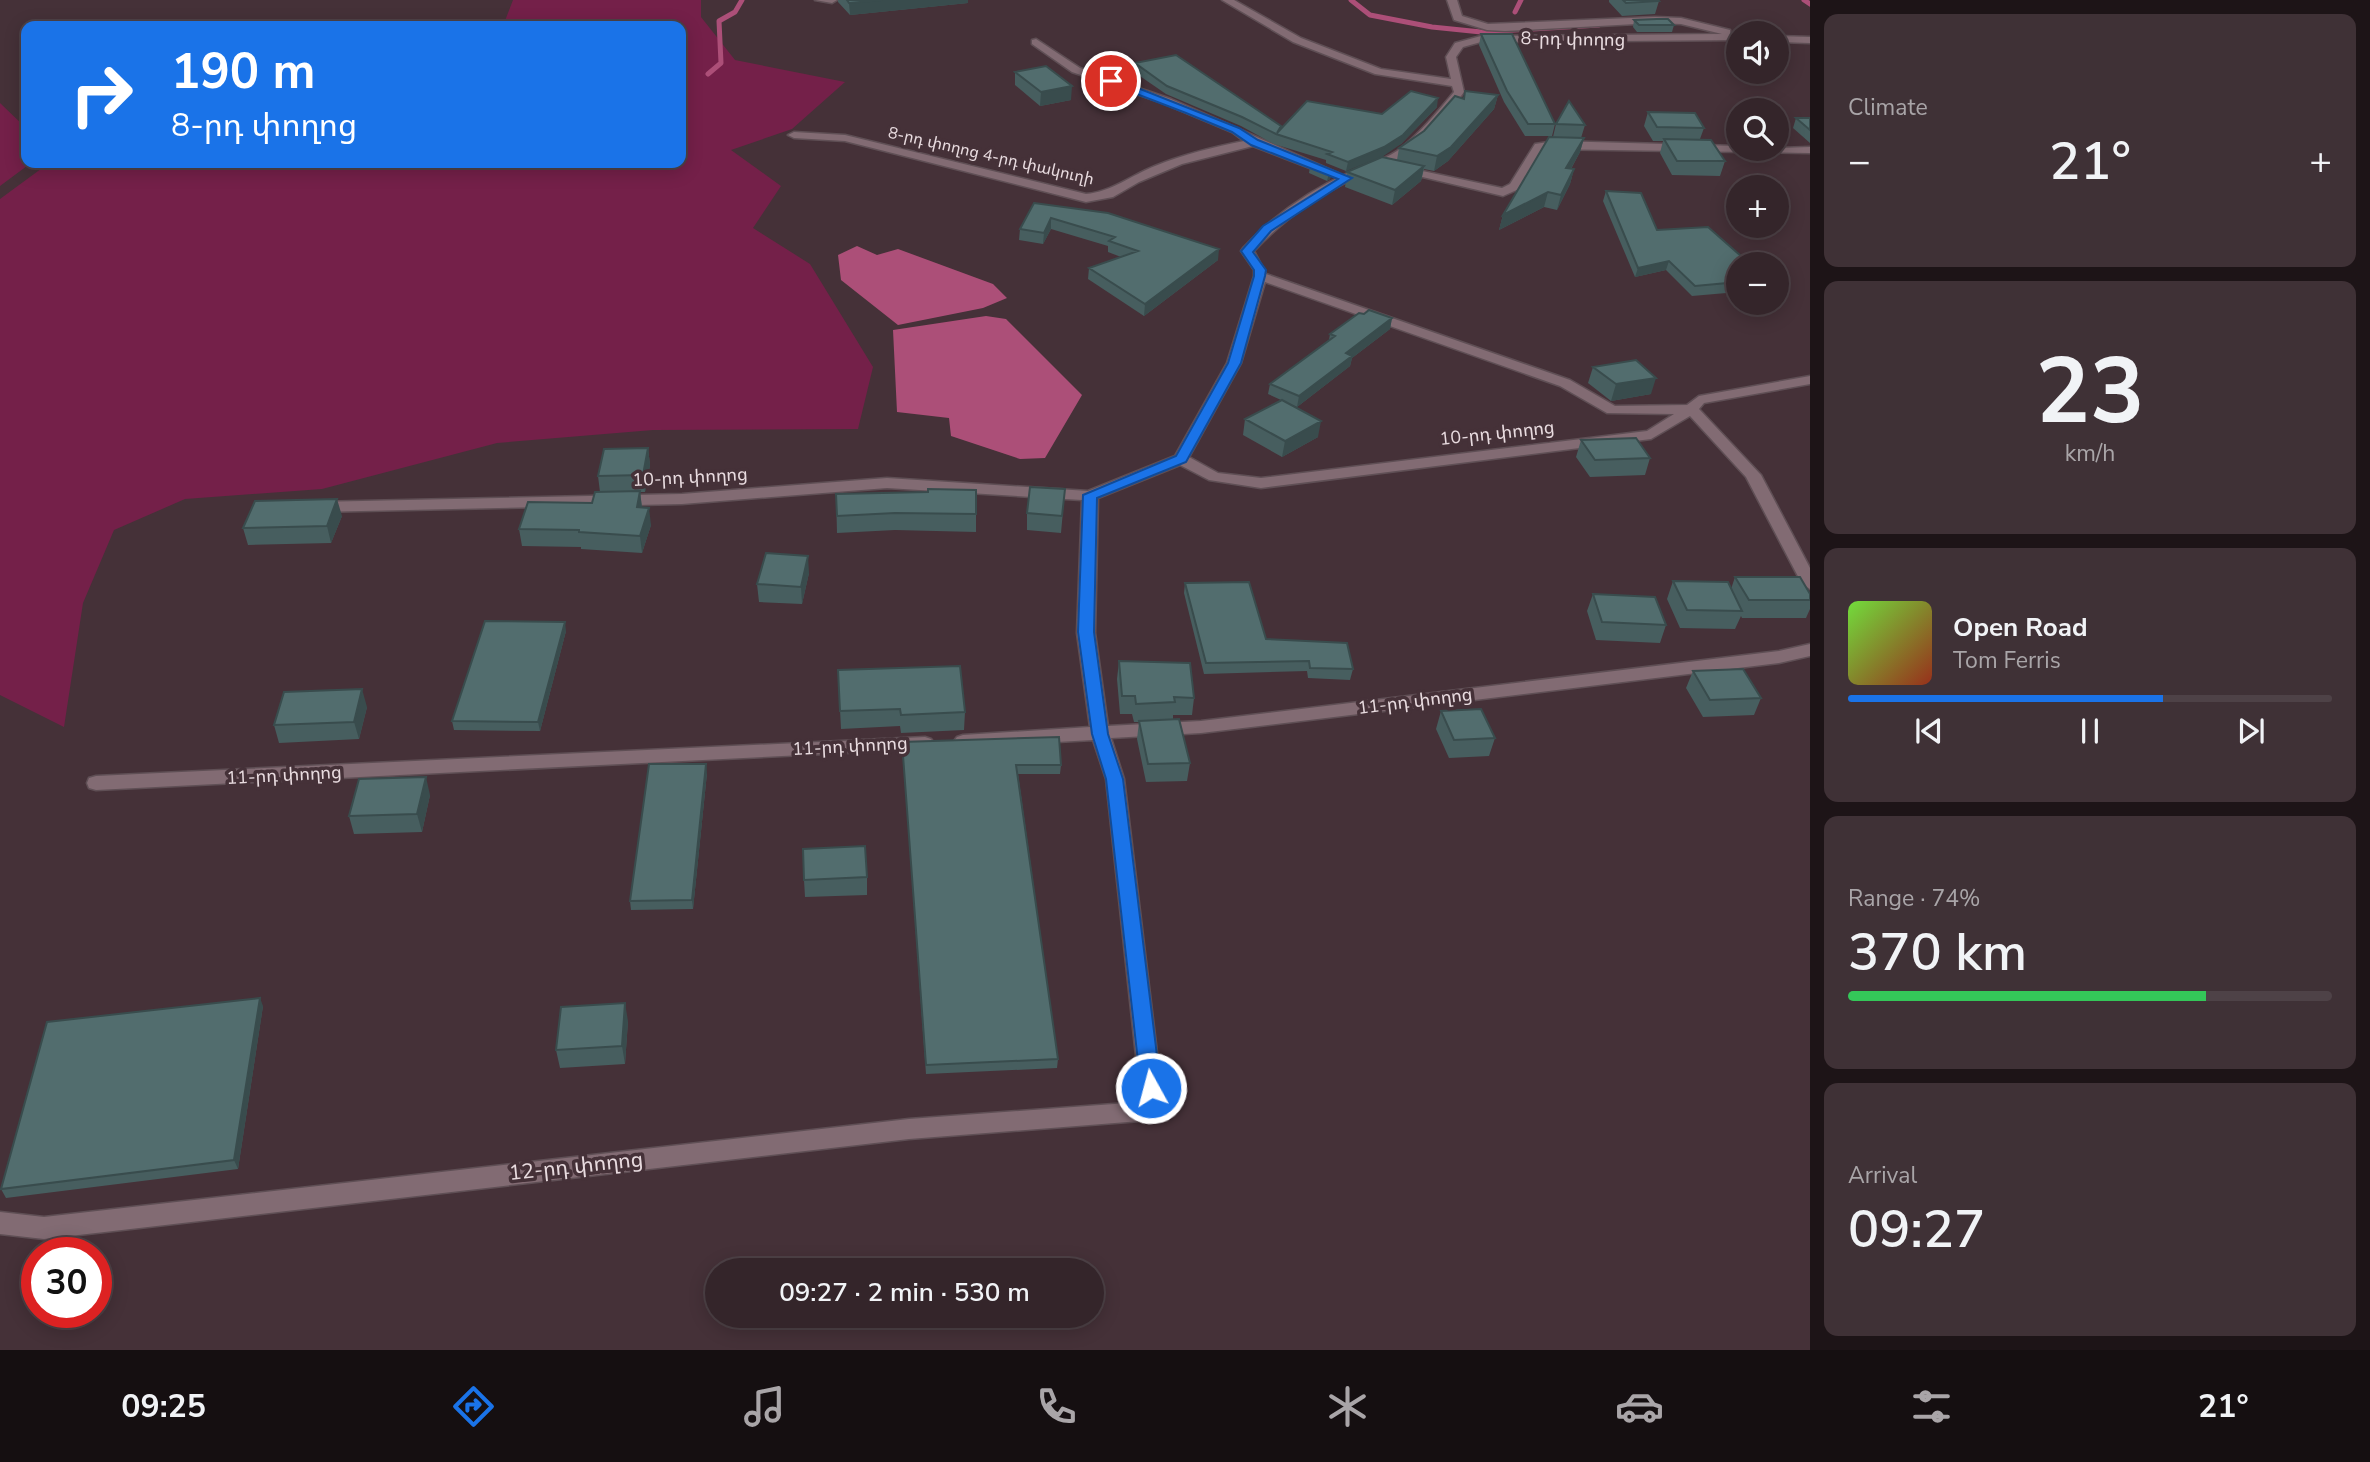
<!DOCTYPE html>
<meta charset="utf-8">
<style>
:root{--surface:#34252a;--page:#3f3136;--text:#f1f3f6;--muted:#a9a5a8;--line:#4e4247;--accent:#1a73e8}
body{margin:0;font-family:"Nunito Sans","Noto Sans Armenian",sans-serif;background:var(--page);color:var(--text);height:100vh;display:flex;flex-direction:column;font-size:26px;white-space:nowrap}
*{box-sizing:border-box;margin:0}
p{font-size:23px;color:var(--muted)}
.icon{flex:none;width:38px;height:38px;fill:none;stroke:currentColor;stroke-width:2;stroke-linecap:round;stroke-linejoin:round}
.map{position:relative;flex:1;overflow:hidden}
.side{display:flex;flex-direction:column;gap:14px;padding:14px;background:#1d1417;width:560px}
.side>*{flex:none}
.top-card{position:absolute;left:21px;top:21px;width:665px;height:147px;border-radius:14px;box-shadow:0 4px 18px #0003,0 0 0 2px var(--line);background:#1a73e8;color:#fff;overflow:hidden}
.tools{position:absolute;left:1726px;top:21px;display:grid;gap:14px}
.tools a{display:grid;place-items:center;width:63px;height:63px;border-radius:50%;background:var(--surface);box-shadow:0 4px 18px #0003,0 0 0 2px var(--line);font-size:35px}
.speed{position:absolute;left:21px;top:1237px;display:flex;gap:14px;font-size:35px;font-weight:700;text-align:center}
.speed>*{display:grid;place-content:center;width:91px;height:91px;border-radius:50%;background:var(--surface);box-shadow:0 4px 18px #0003,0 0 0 2px var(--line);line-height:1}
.speed .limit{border:10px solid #d22;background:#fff;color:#111}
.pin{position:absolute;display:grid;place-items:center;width:60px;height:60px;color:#fff;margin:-30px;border:4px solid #fff;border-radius:50%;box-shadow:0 2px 7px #0007}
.me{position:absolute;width:77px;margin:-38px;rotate:353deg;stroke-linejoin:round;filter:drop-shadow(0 0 5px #0008)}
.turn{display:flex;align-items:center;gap:24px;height:147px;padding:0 35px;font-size:32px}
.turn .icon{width:91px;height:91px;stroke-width:2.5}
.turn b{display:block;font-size:49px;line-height:60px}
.big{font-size:52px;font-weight:600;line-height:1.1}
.side .card{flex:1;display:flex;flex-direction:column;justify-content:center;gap:10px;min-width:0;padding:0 24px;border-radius:14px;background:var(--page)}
.side .dial{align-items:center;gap:0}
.dial b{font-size:91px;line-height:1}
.song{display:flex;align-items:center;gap:21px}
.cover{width:84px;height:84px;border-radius:10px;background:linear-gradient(135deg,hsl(100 70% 55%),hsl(10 70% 35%))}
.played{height:7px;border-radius:4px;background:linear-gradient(90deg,var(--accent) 65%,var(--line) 65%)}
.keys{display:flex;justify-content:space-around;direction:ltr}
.heat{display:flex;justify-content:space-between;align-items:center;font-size:38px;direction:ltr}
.charge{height:10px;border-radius:5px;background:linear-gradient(90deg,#34c759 74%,var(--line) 0)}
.trip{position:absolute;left:705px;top:1258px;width:399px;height:70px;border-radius:35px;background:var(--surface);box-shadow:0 4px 18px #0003,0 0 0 2px var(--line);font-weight:600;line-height:70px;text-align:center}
.tabs{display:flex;height:112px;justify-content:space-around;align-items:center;background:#150f11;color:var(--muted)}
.tabs .icon{width:49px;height:49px}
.tabs .current{color:var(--accent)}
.tabs b{font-size:32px;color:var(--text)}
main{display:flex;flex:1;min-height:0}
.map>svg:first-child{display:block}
.green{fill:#742049}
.water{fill:#ac4f78}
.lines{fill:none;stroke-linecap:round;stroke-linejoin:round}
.stream{stroke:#ac4f78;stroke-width:5}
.minor-casing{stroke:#5f4f55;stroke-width:3}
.minor{fill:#826b73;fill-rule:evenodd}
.wall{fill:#475e5f}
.shaded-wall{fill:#394c4d}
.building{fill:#526d6e;stroke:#394c4d;stroke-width:2}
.route{fill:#1a73e8;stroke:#114b97;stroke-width:2}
.labels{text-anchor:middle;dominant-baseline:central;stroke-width:7;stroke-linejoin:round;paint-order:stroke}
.far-street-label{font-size:16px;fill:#e8dbdf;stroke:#453138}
.street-label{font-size:18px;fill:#e8dbdf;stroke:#453138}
.near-street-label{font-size:21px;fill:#e8dbdf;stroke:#453138}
</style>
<main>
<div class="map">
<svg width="1810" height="1350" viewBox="0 0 1810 1350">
<rect width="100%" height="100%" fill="#453138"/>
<path class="green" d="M 513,0 L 701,0 L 701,17 L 735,60 L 845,82 L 792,129 L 731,150 L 781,186 L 753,228 L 810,264 L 873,367 L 858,429 L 653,430 L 497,443 L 322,489 L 185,499 L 114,530 L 83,603 L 64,727 L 0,695 L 0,199 L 49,163 L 681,163 L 681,26 L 503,26 Z
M 0,103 L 26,128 L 26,163 L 31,163 L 0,186 Z"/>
<path class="water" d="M 857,246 L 877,255 L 898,249 L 993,284 L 1007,298 L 983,308 L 898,325 L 841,280 L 838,255 Z
M 986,316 L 1006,319 L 1082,395 L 1045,458 L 1020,459 L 951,436 L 949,418 L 897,412 L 893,330 Z"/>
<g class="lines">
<path class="stream" d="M 1351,0 L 1370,15 L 1432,27 L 1481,32 L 1599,25
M 1804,0 L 1810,4
M 1515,12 L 1521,0
M 708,74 L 721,63 L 719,21 L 735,12 L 742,0"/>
<defs>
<path id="minor" d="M 815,0 L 837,0 L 832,3 Z
M 1222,0 L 1234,0 L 1301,38 L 1381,69 L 1451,79 L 1446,57 L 1455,43 L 1481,36 L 1722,34 L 1681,24 L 1655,23 L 1505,31 L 1487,30 L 1454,20 L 1447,0 L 1457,0 L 1462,16 L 1488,24 L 1655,17 L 1681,18 L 1730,30 L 1730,34 L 1738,34 L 1738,40 L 1481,42 L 1463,47 L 1456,57 L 1464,92 C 1448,114 1429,139 1406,155 C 1390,166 1370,171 1353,179 C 1316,197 1282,221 1254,251 L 1266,274 L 1570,380 L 1615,406 L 1687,405 L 1699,396 L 1810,376 L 1810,384 L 1704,403 L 1699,409 L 1761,475 L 1810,568 L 1810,589 L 1802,584 L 1746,477 L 1690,416 L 1651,439 L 1261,488 L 1209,480 L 1180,465 L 1098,498 L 1095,633 L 1108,726 L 1201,721 L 1779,651 L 1810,644 L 1810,656 L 1779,663 L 1201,733 L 1111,738 L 1124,779 L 1164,1111 L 1161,1118 L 1153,1120 L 909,1139 L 44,1239 L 0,1234 L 0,1212 L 44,1217 L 909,1119 L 1141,1102 L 1106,779 L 1093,740 L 963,747 L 957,745 L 954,741 L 957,737 L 963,735 L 1090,727 L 1077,633 L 1082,500 L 887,488 L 682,504 L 316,512 L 308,507 L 316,502 L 682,494 L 887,478 L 1088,491 L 1175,456 L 1227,363 L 1254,276 L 1254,270 L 1241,251 L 1243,248 C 1272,217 1308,191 1348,173 C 1364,165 1382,161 1397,151 C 1419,135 1437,112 1454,92 L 1452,86 L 1375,74 L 1293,42 ZM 1265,282 L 1560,386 L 1607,413 L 1674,414 L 1647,431 L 1261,478 L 1218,473 L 1189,457 L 1241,363 Z
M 1776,36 L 1810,37 L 1810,43 L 1776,42 Z
M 1036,39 L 1080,68 L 1171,99 L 1338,173 L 1328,175 L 1253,146 L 1182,164 L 1139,182 L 1113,197 L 1086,202 L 845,141 L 794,138 L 788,135 L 794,132 L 845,135 L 1086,194 C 1111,192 1132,175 1155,166 C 1184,154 1214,147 1244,141 L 1232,132 L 1163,103 L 1072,72 L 1032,44 L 1032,40 Z
M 1555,141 L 1738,146 L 1738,149 L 1810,147 L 1810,153 L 1543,149 L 1519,189 L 1503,196 L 1393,170 L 1399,166 L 1502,188 L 1510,184 L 1535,144 Z
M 925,737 L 931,739 L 934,743 L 931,747 L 925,749 L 96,790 L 89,788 L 87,783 L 89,778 L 96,776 Z"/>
</defs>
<use href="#minor" class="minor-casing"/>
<use href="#minor" class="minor"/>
</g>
<path class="wall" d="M 838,0 L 968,0 L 968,3 L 850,15 L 838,2 Z
M 1609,0 L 1658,0 L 1659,1 L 1655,14 L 1622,16 L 1609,2 Z
M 1634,20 L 1674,25 L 1672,32 L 1637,32 L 1633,27 Z
M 1481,34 L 1555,124 L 1552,136 L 1525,136 L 1504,102 L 1479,45 Z
M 1135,63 L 1280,130 L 1437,107 L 1401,144 L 1346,171 L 1326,163 L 1326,160 L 1274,144 L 1241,126 L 1166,94 L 1134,72 Z
M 1015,72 L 1071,100 L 1040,106 L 1015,85 Z
M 1498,95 L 1494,109 L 1448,161 L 1434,171 L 1424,169 L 1421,181 L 1392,205 L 1345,187 L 1347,172 L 1397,160 L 1399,148 L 1424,131 L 1464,99 Z
M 1648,112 L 1704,128 L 1700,139 L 1725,161 L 1720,176 L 1672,175 L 1660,153 L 1663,141 L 1653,141 L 1644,126 Z
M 1796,118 L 1810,118 L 1810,143 L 1793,128 Z
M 1556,124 L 1585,125 L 1581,138 L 1584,138 L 1580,152 L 1571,169 L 1574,169 L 1570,184 L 1557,210 L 1544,207 L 1499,230 L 1503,215 L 1553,137 Z
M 1310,166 L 1332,171 L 1330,179 L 1327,181 L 1309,173 Z
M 1606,191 L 1657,230 L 1738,264 L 1738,292 L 1692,296 L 1666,270 L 1635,277 L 1603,201 Z
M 1034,203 L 1218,260 L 1144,316 L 1088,279 L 1089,268 L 1121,257 L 1108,252 L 1108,246 L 1051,229 L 1043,244 L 1019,240 L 1020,229 Z
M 1364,314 L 1392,318 L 1390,329 L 1352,358 L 1350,366 L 1297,407 L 1286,402 L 1318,437 L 1282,457 L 1243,435 L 1245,419 L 1281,400 L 1268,394 L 1270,384 L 1329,340 L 1330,334 Z
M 1593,367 L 1651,394 L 1611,401 L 1588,383 Z
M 1581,440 L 1650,458 L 1645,475 L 1590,477 L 1576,457 Z
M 648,448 L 650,465 L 645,492 L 640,492 L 642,508 L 651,525 L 642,553 L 581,549 L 581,547 L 522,546 L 519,529 L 592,503 L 600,492 L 598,476 Z
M 1065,489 L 1061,533 L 1027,530 L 1027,513 Z
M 836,494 L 976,514 L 976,532 L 895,530 L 837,533 Z
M 342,516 L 331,543 L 248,545 L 243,528 Z
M 809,573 L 802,604 L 759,602 L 757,584 Z
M 1735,577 L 1810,594 L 1810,609 L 1806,618 L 1742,618 L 1741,616 L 1735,629 L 1680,628 L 1667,599 L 1673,581 L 1731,589 Z
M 1185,583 L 1266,639 L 1353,669 L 1350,680 L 1308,678 L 1307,671 L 1204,674 L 1184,593 Z
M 1593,594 L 1666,625 L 1660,643 L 1596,640 L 1587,611 Z
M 566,631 L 540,731 L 454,730 L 452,721 Z
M 1119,661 L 1194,698 L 1192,715 L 1173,715 L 1173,720 L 1190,763 L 1187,781 L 1146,782 L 1137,739 L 1139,722 L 1134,722 L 1132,714 L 1120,714 L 1117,679 Z
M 838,670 L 965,712 L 964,730 L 901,733 L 900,726 L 841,729 Z
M 1693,671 L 1761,698 L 1754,715 L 1703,717 L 1686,688 Z
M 367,707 L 359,739 L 279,743 L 274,725 Z
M 1441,711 L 1495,738 L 1489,756 L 1449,758 L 1436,729 Z
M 902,742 L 1061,765 L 1060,774 L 1018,774 L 1058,1059 L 1057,1068 L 926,1074 Z
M 707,773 L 693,909 L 631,910 L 630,901 Z
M 430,795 L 422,832 L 354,834 L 349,816 Z
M 867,877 L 867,895 L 805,897 L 804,880 Z
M 263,1006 L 238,1169 L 6,1198 L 1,1189 Z
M 628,1021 L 625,1064 L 560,1068 L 556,1050 Z"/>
<path class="shaded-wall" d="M 882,0 L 968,0 L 968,3 L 850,15 L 849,3 Z
M 1072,86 L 1071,100 L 1040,106 L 1041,92 Z
M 1498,95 L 1494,109 L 1448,161 L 1434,171 L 1437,156 Z
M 1438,98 L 1437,107 L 1401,144 L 1382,157 L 1346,171 L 1348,162 Z
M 1584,138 L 1580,152 L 1563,183 L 1566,168 Z
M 1424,166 L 1421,181 L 1392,205 L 1395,190 Z
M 1574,169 L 1570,184 L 1557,210 L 1561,195 Z
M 1332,171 L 1330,179 L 1327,181 L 1329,173 Z
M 1548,192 L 1544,207 L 1499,230 L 1503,215 Z
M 1051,218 L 1051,229 L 1043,244 L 1044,233 Z
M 1219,249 L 1218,260 L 1144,316 L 1145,304 Z
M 1669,261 L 1666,270 L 1635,277 L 1638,268 Z
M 1392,318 L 1390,329 L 1352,358 L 1350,366 L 1297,407 L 1299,396 L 1346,353 Z
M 1656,378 L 1651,394 L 1611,401 L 1616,384 Z
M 1321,421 L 1318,437 L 1282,457 L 1285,441 Z
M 648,448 L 650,465 L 645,492 L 643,475 Z
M 640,491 L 642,508 L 637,507 Z
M 337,499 L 342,516 L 331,543 L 327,526 Z
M 649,508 L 651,525 L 642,553 L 640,536 Z
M 808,556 L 809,573 L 802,604 L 801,587 Z
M 565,622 L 566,631 L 540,731 L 538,722 Z
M 362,689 L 367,707 L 359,739 L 354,722 Z
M 706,764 L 707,773 L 693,909 L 692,900 Z
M 426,777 L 430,795 L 422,832 L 417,814 Z
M 260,998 L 263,1006 L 238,1169 L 234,1160 Z
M 625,1003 L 628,1021 L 625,1064 L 622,1046 Z"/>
<path class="building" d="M 847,0 L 882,0 L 849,3 Z
M 1623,0 L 1658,0 L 1659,1 L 1626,3 Z
M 1657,19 L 1668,19 L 1674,25 L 1639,25 L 1634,20 Z
M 1481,34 L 1512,34 L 1555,124 L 1528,124 L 1507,91 Z
M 1176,55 L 1281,126 L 1277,133 L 1307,101 L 1382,114 L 1411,91 L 1438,98 L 1403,135 L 1384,147 L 1348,162 L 1327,154 L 1332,152 L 1276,134 L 1242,117 L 1167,86 L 1135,63 Z
M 1046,66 L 1072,86 L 1041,92 L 1015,72 Z
M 1465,91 L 1498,95 L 1451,147 L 1437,156 L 1399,148 L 1424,131 L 1455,96 L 1464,99 Z
M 1569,101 L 1585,125 L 1556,124 Z
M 1648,112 L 1695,113 L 1704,128 L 1657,127 Z
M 1796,118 L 1810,118 L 1810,130 Z
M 1549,137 L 1584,138 L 1566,168 L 1574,169 L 1561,195 L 1548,192 L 1503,215 Z
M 1664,139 L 1711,140 L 1725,161 L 1677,161 Z
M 1382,157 L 1424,166 L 1395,190 L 1347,172 Z
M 1313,164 L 1332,171 L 1329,173 L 1310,166 Z
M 1606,191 L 1641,193 L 1657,230 L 1708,227 L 1750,264 L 1738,264 L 1738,282 L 1695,286 L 1669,261 L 1638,268 Z
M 1034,203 L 1108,213 L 1219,249 L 1145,304 L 1089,268 L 1138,251 L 1109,241 L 1115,237 L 1051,218 L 1044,233 L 1020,229 Z
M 1369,310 L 1392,318 L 1346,353 L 1352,356 L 1299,396 L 1270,384 L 1335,336 L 1330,334 L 1359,313 L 1364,314 Z
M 1636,360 L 1656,378 L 1616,384 L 1593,367 Z
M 1282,400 L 1321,421 L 1285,441 L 1245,419 Z
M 1636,438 L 1650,458 L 1595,460 L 1581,440 Z
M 648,448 L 643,475 L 598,476 L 604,449 Z
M 1030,487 L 1065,489 L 1062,516 L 1027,513 Z
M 928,489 L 976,490 L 976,514 L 895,513 L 837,516 L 836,494 L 928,492 Z
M 640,491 L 637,507 L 649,508 L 640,536 L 579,532 L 579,530 L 519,529 L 528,502 L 592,503 L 595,492 Z
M 337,499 L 327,526 L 243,528 L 255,501 Z
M 766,553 L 808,556 L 801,587 L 757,584 Z
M 1735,577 L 1800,577 L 1810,594 L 1810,600 L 1749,600 Z
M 1673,581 L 1728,582 L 1742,611 L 1687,610 Z
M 1249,582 L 1266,639 L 1347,643 L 1353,669 L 1310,668 L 1309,661 L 1206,663 L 1185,583 Z
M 1593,594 L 1655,597 L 1666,625 L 1602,622 Z
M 485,621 L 565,622 L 538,722 L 452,721 Z
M 1119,661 L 1190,663 L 1194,698 L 1174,697 L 1175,702 L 1136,704 L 1135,696 L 1122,696 Z
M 960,666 L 965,712 L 901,715 L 900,709 L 840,711 L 838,670 Z
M 1743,669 L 1761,698 L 1710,700 L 1693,671 Z
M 362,689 L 354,722 L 274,725 L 284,692 Z
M 1481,709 L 1495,738 L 1454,740 L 1441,711 Z
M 1179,719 L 1190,763 L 1148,764 L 1139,721 Z
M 1059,737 L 1061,765 L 1016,765 L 1058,1059 L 926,1065 L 902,742 Z
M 649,764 L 706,764 L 692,900 L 630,901 Z
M 426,777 L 417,814 L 349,816 L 359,779 Z
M 865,846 L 867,877 L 804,880 L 803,849 Z
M 260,998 L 234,1160 L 1,1189 L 47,1022 Z
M 625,1003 L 622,1046 L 556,1050 L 561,1007 Z"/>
<path class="route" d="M 1108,79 L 1115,79 L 1239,128 L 1258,140 L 1352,178 L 1271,231 L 1253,252 L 1266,270 L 1265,276 L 1241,363 L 1186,462 L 1097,498 L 1094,632 L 1108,734 L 1123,779 L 1161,1088 L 1158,1094 L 1151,1096 L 1143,1094 L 1141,1088 L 1106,779 L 1092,734 L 1078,632 L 1083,495 L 1176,456 L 1228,363 L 1254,276 L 1254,270 L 1241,251 L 1263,226 L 1338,179 L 1251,145 L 1232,132 L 1186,113 L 1108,83 Z"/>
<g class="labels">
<g class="far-street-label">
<text transform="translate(991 156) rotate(13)">8-րդ փողոց 4-րդ փակուղի</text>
</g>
<g class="street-label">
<text transform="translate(1573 39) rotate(1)">8-րդ փողոց</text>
<text transform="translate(1497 433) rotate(-6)">10-րդ փողոց</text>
<text transform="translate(690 477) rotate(-3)">10-րդ փողոց</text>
<text transform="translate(1415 701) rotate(-7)">11-րդ փողոց</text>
<text transform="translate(850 746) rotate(-3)">11-րդ փողոց</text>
<text transform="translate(284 775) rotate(-3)">11-րդ փողոց</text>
</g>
<g class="near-street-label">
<text transform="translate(576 1166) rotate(-6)">12-րդ փողոց</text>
</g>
</g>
</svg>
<div class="tools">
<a><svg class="icon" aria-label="sound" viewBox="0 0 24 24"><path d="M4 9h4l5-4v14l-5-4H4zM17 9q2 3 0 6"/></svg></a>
<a><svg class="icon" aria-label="search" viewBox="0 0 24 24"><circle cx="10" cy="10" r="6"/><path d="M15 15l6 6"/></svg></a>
<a>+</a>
<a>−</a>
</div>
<div class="speed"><div class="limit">30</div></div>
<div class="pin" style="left:1111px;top:81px;background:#d93025"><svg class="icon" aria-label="arrive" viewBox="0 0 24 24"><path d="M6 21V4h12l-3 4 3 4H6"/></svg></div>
<svg class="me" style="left:1151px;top:1088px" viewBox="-20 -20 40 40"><circle r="17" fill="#1a73e8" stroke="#fff" stroke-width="3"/><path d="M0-11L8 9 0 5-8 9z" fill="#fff"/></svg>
<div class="trip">09:27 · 2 min · 530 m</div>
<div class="top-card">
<div class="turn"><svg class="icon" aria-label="right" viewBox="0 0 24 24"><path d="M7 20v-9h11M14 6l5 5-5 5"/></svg><div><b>190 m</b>8-րդ փողոց</div></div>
</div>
</div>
<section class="side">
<div class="card"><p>Climate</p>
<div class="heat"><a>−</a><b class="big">21°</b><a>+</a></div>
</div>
<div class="card dial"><b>23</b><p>km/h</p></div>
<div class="card">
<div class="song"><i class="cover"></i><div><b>Open Road</b><p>Tom Ferris</p></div></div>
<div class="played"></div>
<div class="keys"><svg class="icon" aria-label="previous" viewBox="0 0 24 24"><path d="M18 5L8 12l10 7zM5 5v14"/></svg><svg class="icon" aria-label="pause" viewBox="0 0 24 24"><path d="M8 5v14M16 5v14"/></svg><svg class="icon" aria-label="next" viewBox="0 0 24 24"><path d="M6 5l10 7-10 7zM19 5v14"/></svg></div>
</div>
<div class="card"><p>Range · 74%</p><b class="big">370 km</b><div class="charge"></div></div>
<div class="card"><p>Arrival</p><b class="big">09:27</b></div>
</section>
</main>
<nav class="tabs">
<b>09:25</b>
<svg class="icon current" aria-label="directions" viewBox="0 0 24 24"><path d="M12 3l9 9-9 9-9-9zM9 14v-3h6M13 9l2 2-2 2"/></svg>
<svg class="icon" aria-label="music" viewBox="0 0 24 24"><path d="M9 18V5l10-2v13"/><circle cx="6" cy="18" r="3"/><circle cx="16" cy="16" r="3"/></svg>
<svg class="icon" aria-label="phone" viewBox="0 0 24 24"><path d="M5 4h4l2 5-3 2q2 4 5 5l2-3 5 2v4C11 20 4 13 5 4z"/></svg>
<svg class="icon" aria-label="climate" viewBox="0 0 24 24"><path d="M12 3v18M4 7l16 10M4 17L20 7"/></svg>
<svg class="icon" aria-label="car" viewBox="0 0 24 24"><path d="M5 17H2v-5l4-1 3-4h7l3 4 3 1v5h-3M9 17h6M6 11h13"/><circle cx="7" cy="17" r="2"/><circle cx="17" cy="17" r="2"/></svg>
<svg class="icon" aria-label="filters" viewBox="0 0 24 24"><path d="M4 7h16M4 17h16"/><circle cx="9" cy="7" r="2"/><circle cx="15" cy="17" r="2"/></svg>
<b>21°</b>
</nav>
